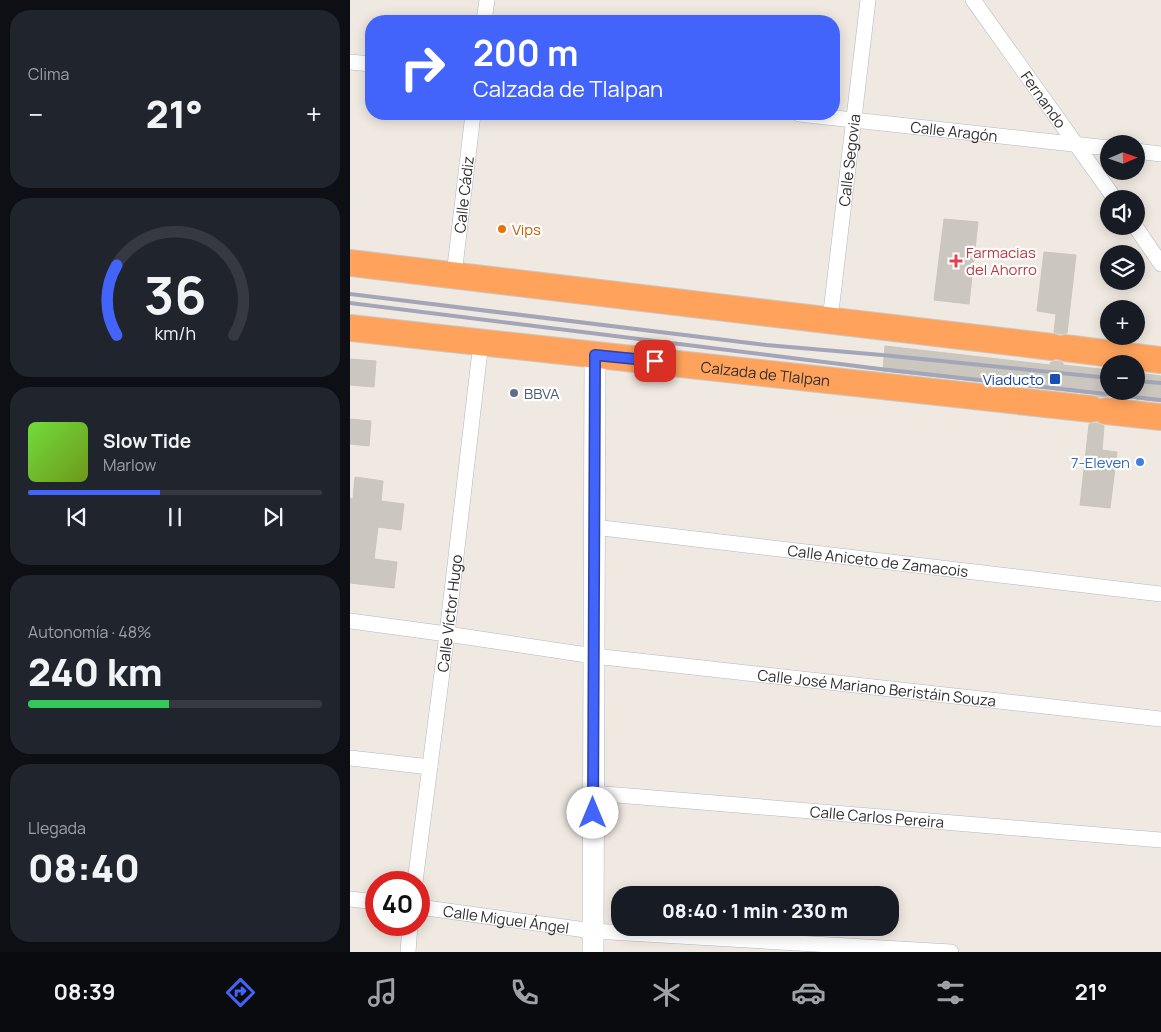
<!DOCTYPE html>
<html lang="es">
<meta charset="utf-8">
<style>
:root{--surface:#171b24;--page:#20242c;--text:#f1f3f6;--muted:#9ea1a6;--line:#363941;--accent:#4264fb}
body{margin:0;font-family:Manrope,sans-serif;background:var(--page);color:var(--text);height:100vh;display:flex;flex-direction:column;font-size:19px;white-space:nowrap}
*{box-sizing:border-box;margin:0}
p{font-size:16px;color:var(--muted)}
.icon{flex:none;width:28px;height:28px;fill:none;stroke:currentColor;stroke-width:2;stroke-linecap:round;stroke-linejoin:round}
.map{position:relative;flex:1;overflow:hidden}
.details{display:flex;flex-direction:column;gap:10px;padding:10px;background:#0d0f14;width:350px}
.details>*{flex:none}
.top-card{position:absolute;left:15px;top:15px;width:475px;height:105px;border-radius:20px;box-shadow:0 2px 12px #0003;background:#4264fb;color:#fff;overflow:hidden}
.needle{width:32px;rotate:88deg}
.controls{position:absolute;left:750px;top:135px;display:grid;gap:10px}
.controls a{display:grid;place-items:center;width:45px;height:45px;border-radius:50%;background:var(--surface);box-shadow:0 2px 12px #0003;font-size:25px}
.speed{position:absolute;left:15px;top:871px;display:flex;gap:10px;font-size:25px;font-weight:700;text-align:center}
.speed>*{display:grid;place-content:center;width:65px;height:65px;border-radius:50%;background:var(--surface);box-shadow:0 2px 12px #0003;line-height:1}
.speed .limit{border:8px solid #d22;background:#fff;color:#111}
.pin{position:absolute;display:grid;place-items:center;width:42px;height:42px;color:#fff;margin:-21px;border-radius:10px;box-shadow:0 2px 8px #0006}
.me{position:absolute;width:55px;margin:-28px;rotate:0deg;stroke-linejoin:round;filter:drop-shadow(0 0 4px #0008)}
.turn{display:flex;align-items:center;gap:18px;height:105px;padding:0 25px;font-size:22px}
.turn .icon{width:65px;height:65px;stroke-width:2.5}
.turn b{display:block;font-size:35px;line-height:42px}
.big{font-size:38px;font-weight:800;line-height:1.1}
.details .widget{flex:1;display:flex;flex-direction:column;justify-content:center;gap:8px;min-width:0;padding:0 18px;border-radius:20px;background:var(--page)}
.details .dial{align-items:center;gap:0}
.dial svg{height:130px;overflow:visible;fill:none;stroke:var(--line);stroke-width:7;stroke-linecap:round;text-anchor:middle}
.dial text{fill:var(--text);stroke:none}
.song{display:flex;align-items:center;gap:15px}
.cover{width:60px;height:60px;border-radius:8px;background:linear-gradient(135deg,hsl(100 70% 55%),hsl(80 70% 35%))}
.played{height:5px;border-radius:2px;background:linear-gradient(90deg,var(--accent) 45%,var(--line) 45%)}
.keys{display:flex;justify-content:space-around;direction:ltr}
.heat{display:flex;justify-content:space-between;align-items:center;font-size:28px;direction:ltr}
.charge{height:8px;border-radius:4px;background:linear-gradient(90deg,#34c759 48%,var(--line) 0)}
.trip{position:absolute;left:261px;top:886px;width:288px;height:50px;border-radius:20px;background:var(--surface);box-shadow:0 2px 12px #0003;font-weight:800;line-height:50px;text-align:center}
.dock{display:flex;height:80px;justify-content:space-around;align-items:center;background:#090b0e;color:var(--muted)}
.dock .icon{width:35px;height:35px}
.dock .current{color:var(--accent)}
.dock b{font-size:22px;color:var(--text)}
main{display:flex;flex:1;min-height:0}
.map>svg:first-child{display:block}
.building{fill:#cbc7bf;stroke:#cbc5ba}
.lines{fill:none;stroke-linecap:round;stroke-linejoin:round}
.street-casing{stroke:#b4b7c1;stroke-width:16}
.secondary-casing{stroke:#b4b7c1;stroke-width:22}
.highway-casing{stroke:#c9c9c9;stroke-width:28}
.street{stroke:#fff;stroke-width:15}
.secondary{stroke:#fff;stroke-width:21}
.highway{stroke:#ffa35c;stroke-width:26}
.rail{stroke:#a3a6b8;stroke-width:4}
.route-casing{stroke:#2b41a3;stroke-width:12}
.route{stroke:#4264fb;stroke-width:9}
.food-dot{fill:#e8710a;stroke:#fff;stroke-width:2}
.health-dot{fill:#e0444e;stroke:#fff;stroke-width:2}
.transit-dot{fill:#1a4fb4;stroke:#fff;stroke-width:2}
.service-dot{fill:#5c6f8a;stroke:#fff;stroke-width:2}
.shop-dot{fill:#3f7fe0;stroke:#fff;stroke-width:2}
.labels{text-anchor:middle;dominant-baseline:central;stroke-width:4.5;stroke-linejoin:round;paint-order:stroke}
.street-label{font-size:15px;fill:#2e2e2e;stroke:#fff}
.food-label{font-size:15px;fill:#c56008;stroke:#fff;text-anchor:start}
.health-label{font-size:15px;fill:#be3a42;stroke:#fff;text-anchor:start}
.transit-label{font-size:15px;fill:#164399;stroke:#fff;text-anchor:end}
.service-label{font-size:15px;fill:#4e5e75;stroke:#fff;text-anchor:start}
.shop-label{font-size:15px;fill:#366cbe;stroke:#fff;text-anchor:end}
</style>
<main>
<section class="details">
<div class="widget"><p>Clima</p>
<div class="heat"><a>−</a><b class="big">21°</b><a>+</a></div>
</div>
<div class="widget dial"><svg viewBox="0 0 100 80">
<path d="M14 69A42 42 0 1 1 86 69"/>
<path d="M14 69A42 42 0 0 1 14 26" stroke="#4264fb"/>
<text x="50" y="56" font-size="32" font-weight="700">36</text>
<text x="50" y="72" font-size="11">km/h</text>
</svg></div>
<div class="widget">
<div class="song"><i class="cover"></i><div><b>Slow Tide</b><p>Marlow</p></div></div>
<div class="played"></div>
<div class="keys"><svg class="icon" aria-label="previous" viewBox="0 0 24 24"><path d="M18 5L8 12l10 7zM5 5v14"/></svg><svg class="icon" aria-label="pause" viewBox="0 0 24 24"><path d="M8 5v14M16 5v14"/></svg><svg class="icon" aria-label="next" viewBox="0 0 24 24"><path d="M6 5l10 7-10 7zM19 5v14"/></svg></div>
</div>
<div class="widget"><p>Autonomía · 48%</p><b class="big">240 km</b><div class="charge"></div></div>
<div class="widget"><p>Llegada</p><b class="big">08:40</b></div>
</section>
<div class="map">
<svg width="811" height="952" viewBox="0 0 811 952">
<rect width="100%" height="100%" fill="#efe9e1"/>
<path class="building" d="M 594,219 L 628,222 L 619,304 L 584,300 Z
M 694,252 L 726,255 L 717,333 L 709,334 L 704,332 L 706,314 L 687,311 Z
M 535,346 L 700,365 L 701,362 L 708,361 L 713,363 L 713,365 L 759,370 L 759,396 L 750,397 L 743,394 L 533,371 Z
M 0,359 L 26,361 L 24,387 L 0,385 Z
M 786,373 L 811,376 L 811,402 L 786,399 Z
M 0,419 L 21,421 L 19,446 L 0,444 Z
M 747,423 L 754,426 L 752,450 L 767,452 L 760,508 L 730,505 L 739,424 Z
M 5,477 L 33,481 L 31,501 L 54,504 L 51,530 L 28,527 L 24,559 L 47,562 L 44,588 L 0,583 L 0,498 L 3,499 Z"/>
<g class="lines">
<defs>
<g id="street">
<path id="s1" d="M 623,0 L 765,199"/>
<path d="M 134,21 L 137,0"/>
<path d="M 0,62 L 21,64"/>
<path id="s2" d="M 449,114 L 759,148"/>
<path d="M 786,151 L 811,154"/>
<path d="M 785,226 L 811,264"/>
<path id="s3" d="M 104,275 L 123,114"/>
<path id="s4" d="M 480,320 L 518,0"/>
<path id="s5" d="M 244,527 L 811,594"/>
<path id="s6" d="M 0,621 L 97,634 L 244,656 L 811,719"/>
<path d="M 0,758 L 80,767"/>
<path id="s7" d="M 243,793 L 811,840"/>
<path id="s8" d="M 65,882 L 97,634 L 131,342"/>
<path d="M 0,899 L 26,902"/>
<path id="s9" d="M 69,907 L 243,931 L 601,952"/>
<path d="M 58,952 L 60,925"/>
</g>
<path id="secondary" d="M 243,952 L 245,355"/>
<g id="highway">
<path d="M 0,263 L 702,347"/>
<path id="s10" d="M 0,328 L 741,409"/>
<path d="M 715,348 L 811,360"/>
<path d="M 756,411 L 811,417"/>
</g>
</defs>
<use href="#street" class="street-casing"/>
<use href="#secondary" class="secondary-casing"/>
<use href="#highway" class="highway-casing"/>
<use href="#street" class="street"/>
<use href="#secondary" class="secondary"/>
<use href="#highway" class="highway"/>
<path class="rail" d="M 0,294 L 416,345 L 532,355 L 759,378
M 0,303 L 530,369 L 811,400
M 786,381 L 811,383"/>
</g>
<g class="lines">
<defs>
<path id="route" d="M 243,813 L 245,355 L 305,361"/>
</defs>
<use href="#route" class="route-casing"/>
<use href="#route" class="route"/>
</g>
<circle class="food-dot" cx="152" cy="229" r="5"/>
<path class="health-dot" d="M603.5 253.5h5v5h5v5h-5v5h-5v-5h-5v-5h5z"/>
<rect class="transit-dot" x="699" y="373" width="12" height="12" rx="2.5"/>
<circle class="service-dot" cx="164" cy="393" r="5"/>
<circle class="shop-dot" cx="790" cy="462" r="5"/>
<g class="labels">
<g class="street-label">
<text stroke="none"><textPath href="#s1" startOffset="122">Fernando</textPath></text>
<text stroke="none"><textPath href="#s2" startOffset="156">Calle Aragón</textPath></text>
<text stroke="none"><textPath href="#s4" startOffset="161">Calle Segovia</textPath></text>
<text stroke="none"><textPath href="#s3" startOffset="81">Calle Cádiz</textPath></text>
<text stroke="none"><textPath href="#s10" startOffset="418">Calzada de Tlalpan</textPath></text>
<text stroke="none"><textPath href="#s5" startOffset="286">Calle Aniceto de Zamacois</textPath></text>
<text stroke="none"><textPath href="#s8" startOffset="271">Calle Víctor Hugo</textPath></text>
<text stroke="none"><textPath href="#s6" startOffset="531">Calle José Mariano Beristáin Souza</textPath></text>
<text stroke="none"><textPath href="#s7" startOffset="285">Calle Carlos Pereira</textPath></text>
<text stroke="none"><textPath href="#s9" startOffset="88">Calle Miguel Ángel</textPath></text>
</g>
<g class="food-label">
<text x="162" y="229">Vips</text>
</g>
<g class="health-label">
<text x="616" y="252">Farmacias<tspan x="616" dy="17">del Ahorro</tspan></text>
</g>
<g class="transit-label">
<text x="694" y="379">Viaducto</text>
</g>
<g class="service-label">
<text x="174" y="393">BBVA</text>
</g>
<g class="shop-label">
<text x="780" y="462">7-Eleven</text>
</g>
</g>
</svg>
<div class="controls">
<a><svg class="needle" viewBox="-14 -14 28 28"><path d="M0-13l5 13h-10z" fill="#e53935"/><path d="M0 13l5-13h-10z" fill="#9ea1a6"/></svg></a>
<a><svg class="icon" aria-label="sound" viewBox="0 0 24 24"><path d="M4 9h4l5-4v14l-5-4H4zM17 9q2 3 0 6"/></svg></a>
<a><svg class="icon" aria-label="layers" viewBox="0 0 24 24"><path d="M12 4l9 5-9 5-9-5zM3 14l9 5 9-5"/></svg></a>
<a>+</a>
<a>−</a>
</div>
<div class="speed"><div class="limit">40</div></div>
<div class="pin" style="left:305px;top:361px;background:#d93025"><svg class="icon" aria-label="arrive" viewBox="0 0 24 24"><path d="M6 21V4h12l-3 4 3 4H6"/></svg></div>
<svg class="me" style="left:243px;top:813px" viewBox="-20 -20 40 40"><circle r="19" fill="#fff"/><path d="M0-13L10 11 0 6-10 11z" fill="#4264fb"/></svg>
<div class="trip">08:40 · 1 min · 230 m</div>
<div class="top-card">
<div class="turn"><svg class="icon" aria-label="right" viewBox="0 0 24 24"><path d="M7 20v-9h11M14 6l5 5-5 5"/></svg><div><b>200 m</b>Calzada de Tlalpan</div></div>
</div>
</div>
</main>
<nav class="dock">
<b>08:39</b>
<svg class="icon current" aria-label="directions" viewBox="0 0 24 24"><path d="M12 3l9 9-9 9-9-9zM9 14v-3h6M13 9l2 2-2 2"/></svg>
<svg class="icon" aria-label="music" viewBox="0 0 24 24"><path d="M9 18V5l10-2v13"/><circle cx="6" cy="18" r="3"/><circle cx="16" cy="16" r="3"/></svg>
<svg class="icon" aria-label="phone" viewBox="0 0 24 24"><path d="M5 4h4l2 5-3 2q2 4 5 5l2-3 5 2v4C11 20 4 13 5 4z"/></svg>
<svg class="icon" aria-label="climate" viewBox="0 0 24 24"><path d="M12 3v18M4 7l16 10M4 17L20 7"/></svg>
<svg class="icon" aria-label="car" viewBox="0 0 24 24"><path d="M5 17H2v-5l4-1 3-4h7l3 4 3 1v5h-3M9 17h6M6 11h13"/><circle cx="7" cy="17" r="2"/><circle cx="17" cy="17" r="2"/></svg>
<svg class="icon" aria-label="filters" viewBox="0 0 24 24"><path d="M4 7h16M4 17h16"/><circle cx="9" cy="7" r="2"/><circle cx="15" cy="17" r="2"/></svg>
<b>21°</b>
</nav>
